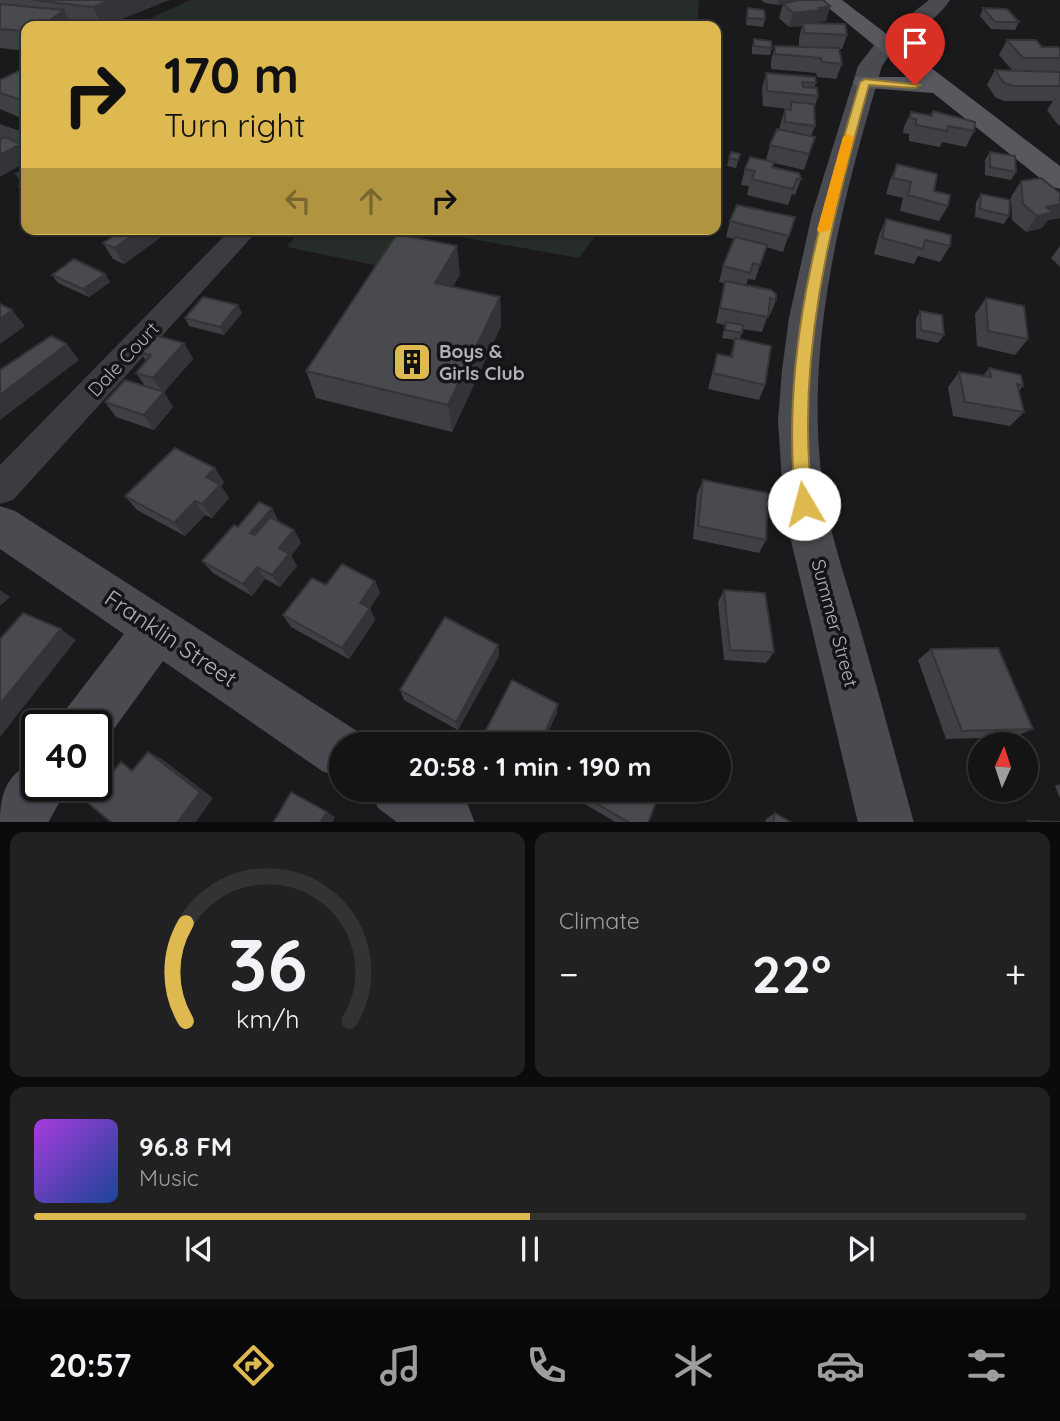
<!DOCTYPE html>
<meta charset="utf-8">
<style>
:root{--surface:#141415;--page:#212122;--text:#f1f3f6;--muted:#9d9ea0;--line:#333334;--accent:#deb950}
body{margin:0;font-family:Quicksand,sans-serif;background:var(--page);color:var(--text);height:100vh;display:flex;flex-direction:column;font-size:26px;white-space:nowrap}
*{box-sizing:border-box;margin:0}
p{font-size:23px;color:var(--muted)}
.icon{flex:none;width:38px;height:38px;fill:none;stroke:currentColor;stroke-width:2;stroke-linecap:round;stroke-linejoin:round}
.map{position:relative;height:822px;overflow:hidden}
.details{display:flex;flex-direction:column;gap:10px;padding:10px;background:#0b0b0c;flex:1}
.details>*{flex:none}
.top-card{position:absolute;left:21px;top:21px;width:700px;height:214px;border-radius:14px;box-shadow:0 2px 5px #0004,0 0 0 2px var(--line);background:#deb950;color:#111;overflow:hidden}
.needle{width:46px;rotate:3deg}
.controls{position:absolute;left:968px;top:732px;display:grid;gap:14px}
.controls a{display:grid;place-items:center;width:70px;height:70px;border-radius:50%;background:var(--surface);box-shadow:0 2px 5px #0004,0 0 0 2px var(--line);font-size:35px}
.speed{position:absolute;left:21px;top:710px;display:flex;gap:14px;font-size:35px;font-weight:700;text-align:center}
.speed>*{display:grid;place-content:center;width:91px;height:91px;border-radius:50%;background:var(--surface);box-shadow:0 2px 5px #0004,0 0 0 2px var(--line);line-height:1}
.speed .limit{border:4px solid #111;border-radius:10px;background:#fff;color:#111}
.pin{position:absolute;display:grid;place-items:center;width:60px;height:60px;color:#fff;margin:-72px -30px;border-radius:50% 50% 50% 0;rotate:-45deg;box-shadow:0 0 7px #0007}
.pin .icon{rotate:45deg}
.me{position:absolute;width:77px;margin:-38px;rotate:352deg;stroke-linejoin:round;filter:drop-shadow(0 0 5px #0008)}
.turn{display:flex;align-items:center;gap:24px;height:147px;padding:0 28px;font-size:32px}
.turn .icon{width:91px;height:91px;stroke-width:2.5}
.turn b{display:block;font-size:49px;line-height:60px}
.lanes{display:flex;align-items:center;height:66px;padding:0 28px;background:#0003;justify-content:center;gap:35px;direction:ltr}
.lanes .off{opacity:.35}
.big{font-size:52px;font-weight:700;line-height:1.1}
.details .widget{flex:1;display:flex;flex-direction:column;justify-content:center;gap:10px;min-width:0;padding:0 24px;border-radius:14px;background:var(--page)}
.details .dial{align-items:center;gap:0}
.dial svg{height:182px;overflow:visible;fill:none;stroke:var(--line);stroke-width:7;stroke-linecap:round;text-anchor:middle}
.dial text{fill:var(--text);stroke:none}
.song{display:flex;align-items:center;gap:21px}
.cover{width:84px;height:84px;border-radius:10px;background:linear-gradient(135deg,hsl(280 70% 55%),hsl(220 70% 35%))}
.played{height:7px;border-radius:4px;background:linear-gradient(90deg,var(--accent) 50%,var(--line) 50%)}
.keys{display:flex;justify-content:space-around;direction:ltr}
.heat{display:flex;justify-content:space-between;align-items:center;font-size:38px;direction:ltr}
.details .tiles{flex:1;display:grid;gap:10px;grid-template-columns:1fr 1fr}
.widget:last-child{grid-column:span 2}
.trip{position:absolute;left:329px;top:732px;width:402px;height:70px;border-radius:35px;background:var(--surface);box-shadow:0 2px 5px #0004,0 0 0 2px var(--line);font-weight:700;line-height:70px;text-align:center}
.tabs{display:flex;height:112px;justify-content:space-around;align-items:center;background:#080808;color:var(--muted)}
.tabs .icon{width:49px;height:49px}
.tabs .current{color:var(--accent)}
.tabs b{font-size:32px;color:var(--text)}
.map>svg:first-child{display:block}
.green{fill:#262d28}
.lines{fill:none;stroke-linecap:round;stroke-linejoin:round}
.street{fill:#3b3c40;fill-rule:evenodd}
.secondary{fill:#494b50;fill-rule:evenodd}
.primary{fill:#58595f;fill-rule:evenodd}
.wall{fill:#3f4043}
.shaded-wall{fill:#333437}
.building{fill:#494a4e;stroke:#333437;stroke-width:2}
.route{fill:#deb950;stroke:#907834;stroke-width:2}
.slow{fill:#f59e0b}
.labels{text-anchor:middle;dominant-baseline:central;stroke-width:7;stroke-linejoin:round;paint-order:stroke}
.poi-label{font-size:19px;font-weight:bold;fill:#aeb0ba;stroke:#151517;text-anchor:start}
.street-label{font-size:19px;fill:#aeb0ba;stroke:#151517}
.near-street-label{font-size:23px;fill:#aeb0ba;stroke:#151517}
</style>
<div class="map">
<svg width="1060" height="823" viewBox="0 0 1060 823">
<rect width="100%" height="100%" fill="#1a1a1c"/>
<path class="green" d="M 190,0 L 699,0 L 697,26 L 136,25 Z
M 300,229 L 384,229 L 406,233 L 384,267 L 287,247 Z
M 416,229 L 600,229 L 579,258 Z"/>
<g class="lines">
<path class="street" d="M 0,124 L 26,133 L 26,148 L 0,139 Z
M 231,229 L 259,229 L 13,500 L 0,504 L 0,465 Z"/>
<path class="secondary" d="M 929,0 L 950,0 C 932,27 899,38 882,66 C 843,198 806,335 821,473 C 826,523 843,570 857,618 C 877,686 895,754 914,823 L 858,823 L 784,511 L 778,421 L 782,370 L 789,318 L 812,214 L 858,66 L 878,40 Z
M 0,506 L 15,511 L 360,733 L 364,744 L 341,744 L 341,778 L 322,771 L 163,661 L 103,744 L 96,747 L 96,726 L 59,726 L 67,708 L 124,634 L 0,549 Z
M 37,760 L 37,786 L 68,786 L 48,823 L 0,823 C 0,792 7,773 37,760 Z
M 370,789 L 446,789 L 467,803 L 475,823 L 398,823 L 378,808 Z"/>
<path class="primary" d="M 819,0 L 842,0 L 1060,166 L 1060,189 L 1050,186 L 933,93 L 856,87 L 853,82 L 856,77 L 913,77 Z"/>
</g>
<path class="wall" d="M 0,0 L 169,0 L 104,26 L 71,24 L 72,26 L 26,26 L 26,51 L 0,48 Z
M 761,0 L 823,0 L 830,6 L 826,21 L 818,22 L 817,23 L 847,35 L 842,49 L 839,49 L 842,64 L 836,79 L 817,77 L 816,73 L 771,69 L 771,61 L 775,46 L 799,46 L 799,38 L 802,26 L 789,27 L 779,18 L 783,4 L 778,5 L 765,3 Z
M 748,8 L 765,19 L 763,27 L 746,25 Z
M 983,8 L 1019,22 L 1015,30 L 991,29 L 980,16 Z
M 754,39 L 772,48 L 770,55 L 752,54 L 752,47 Z
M 1007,40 L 1042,47 L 1060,49 L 1060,125 L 1058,125 L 1047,110 L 1053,101 L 1005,101 L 996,98 L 987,85 L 995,70 L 1012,70 L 999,55 Z
M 26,67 L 26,120 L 0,109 L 0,80 Z
M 766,73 L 816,83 L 814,88 L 818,96 L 814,109 L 815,126 L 811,136 L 815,137 L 804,170 L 774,163 L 772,167 L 801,179 L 795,195 L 792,194 L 788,205 L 747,195 L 749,186 L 741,185 L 745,169 L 766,160 L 770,145 L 780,130 L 780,125 L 785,109 L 789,109 L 763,106 L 762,88 Z
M 933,111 L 974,131 L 966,147 L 942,142 L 940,147 L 909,141 L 909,134 L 903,133 L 904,127 L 911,112 L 931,115 Z
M 731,152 L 740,154 L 736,168 L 727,166 Z
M 990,152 L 1016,172 L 1011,180 L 985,175 L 985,160 Z
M 897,164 L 934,191 L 948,206 L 939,221 L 900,211 L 903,198 L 886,194 L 890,180 Z
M 26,168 L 26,197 L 19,186 L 22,184 L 16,174 Z
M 1021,181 L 1060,193 L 1060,218 L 1048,220 L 1042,228 L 1026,232 L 1012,220 L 1011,197 Z
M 981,194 L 1009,216 L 1004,224 L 975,217 L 976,202 Z
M 795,217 L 783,252 L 766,247 L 755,280 L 748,279 L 746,285 L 776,300 L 770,315 L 768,315 L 762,332 L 742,329 L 740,339 L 765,385 L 759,400 L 708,389 L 717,354 L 730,357 L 735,340 L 722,338 L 725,325 L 716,323 L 725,283 L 719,282 L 723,266 L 734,239 L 726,237 L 730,221 Z
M 886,219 L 950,246 L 940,262 L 918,256 L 914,264 L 874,254 L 879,235 Z
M 118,229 L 172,229 L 124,264 L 113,259 L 103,243 L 119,232 Z
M 1060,246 L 1060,267 L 1051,258 Z
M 105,274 L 110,282 L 89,297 L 58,283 L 52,275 Z
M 460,274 L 453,287 L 500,297 L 501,326 L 452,432 L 316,398 L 306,371 Z
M 986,298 L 1028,339 L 1015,355 L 977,346 L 975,314 Z
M 920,311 L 944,335 L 938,343 L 916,338 L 916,319 Z
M 242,313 L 224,335 L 189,326 L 185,318 Z
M 184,343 L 193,359 L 164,392 L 173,407 L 154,430 L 116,417 L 105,402 L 145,386 L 136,373 L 146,361 L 141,353 Z
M 989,368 L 1023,386 L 1019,391 L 1024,412 L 1010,426 L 953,416 L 948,387 L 959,372 L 983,376 Z
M 703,480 L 766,540 L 759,553 L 693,539 L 697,494 Z
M 224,482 L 221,486 L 229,498 L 212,518 L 205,515 L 185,536 L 137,510 L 125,496 Z
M 279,522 L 294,530 L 301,543 L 291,556 L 297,566 L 280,587 L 265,579 L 252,596 L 213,573 L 202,561 L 238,527 Z
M 375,581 L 380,593 L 370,608 L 375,620 L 349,659 L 291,627 L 283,615 L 326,585 Z
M 724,590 L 774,652 L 766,663 L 724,660 L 718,602 Z
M 498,645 L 499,656 L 458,730 L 404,700 L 400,690 Z
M 931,649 L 1033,729 L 1014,737 L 946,739 L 918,660 Z
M 557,713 L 542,744 L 484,744 L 483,736 Z
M 1060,784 L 1060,798 L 1055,786 Z
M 582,789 L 648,823 L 617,823 L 578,800 Z
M 775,813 L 792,823 L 765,823 L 766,819 Z"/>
<path class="shaded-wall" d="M 110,0 L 169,0 L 104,26 L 102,26 L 93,7 Z
M 779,0 L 801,0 L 778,5 Z
M 830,6 L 826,21 L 818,22 L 817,24 L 803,23 L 802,26 L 789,27 L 793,13 Z
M 64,10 L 72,26 L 42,26 Z
M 21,144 L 26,152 L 26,162 L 0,177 L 0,155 Z
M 1060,204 L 1060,218 L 1048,220 L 1042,228 L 1026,232 L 1037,216 L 1046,207 Z
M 142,229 L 172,229 L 124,264 L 114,248 Z
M 457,246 L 460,274 L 439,312 L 435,283 Z
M 105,274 L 110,282 L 89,297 L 83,289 Z
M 500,297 L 501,326 L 452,432 L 448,405 Z
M 238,305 L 242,313 L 224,335 L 220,327 Z
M 12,310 L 25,326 L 0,344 L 0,319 Z
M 184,343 L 193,359 L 164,392 L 173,407 L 154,430 L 144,415 L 163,393 L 153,378 Z
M 67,344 L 79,360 L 0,420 L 0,395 Z
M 215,468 L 224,482 L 221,486 L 229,498 L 212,518 L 202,504 L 206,477 Z
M 195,501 L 205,515 L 185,536 L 174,523 Z
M 272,508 L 279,522 L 259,546 L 250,533 Z
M 294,530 L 301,543 L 291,556 L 297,566 L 280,587 L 272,575 L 279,548 Z
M 257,567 L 265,579 L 252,596 L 243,584 Z
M 375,581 L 380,593 L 370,608 L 375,620 L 349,659 L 342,648 L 360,603 Z
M 0,590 L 10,597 L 0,606 Z
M 61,629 L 76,640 L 0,737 L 0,704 Z
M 498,645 L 499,656 L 458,730 L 456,722 Z
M 558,704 L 557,713 L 542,744 L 539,744 Z
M 148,752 L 162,759 L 213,798 L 195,823 L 177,823 Z
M 327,812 L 335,817 L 332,823 L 320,823 Z"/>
<path class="building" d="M 33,0 L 110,0 L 93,7 Z
M 798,0 L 823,0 L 830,6 L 819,8 L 821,10 L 793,13 L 783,4 Z
M 0,4 L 64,10 L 42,26 L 26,26 L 26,31 L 0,29 Z
M 748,8 L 764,10 L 765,19 L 747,18 Z
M 983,8 L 1007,9 L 1019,22 L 995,22 Z
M 803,23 L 845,24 L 847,35 L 804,33 Z
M 754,39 L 771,41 L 772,48 L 754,46 Z
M 1007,40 L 1036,40 L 1042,47 L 1058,47 L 1060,49 L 1060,58 L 1023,58 Z
M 775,46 L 839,48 L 842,64 L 822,62 L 821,58 L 775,54 Z
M 26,67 L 26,100 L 23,101 L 0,93 L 0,80 Z
M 995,70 L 1060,72 L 1060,86 L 1013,86 L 1004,83 Z
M 766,73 L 815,77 L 816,83 L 802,82 L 803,87 L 817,88 L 818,96 L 767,91 Z
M 791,102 L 814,104 L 815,126 L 785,122 L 785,109 L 791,110 Z
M 933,111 L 975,122 L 974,131 L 948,126 L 947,131 L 916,125 L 916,119 L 910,118 L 911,112 L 932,116 Z
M 777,129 L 815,137 L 809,154 L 770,145 Z
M 5,137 L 21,144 L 0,155 L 0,140 Z
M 731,152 L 740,154 L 738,160 L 729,158 Z
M 990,152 L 1015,156 L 1016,172 L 990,167 Z
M 750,157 L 774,162 L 772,167 L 799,173 L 801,179 L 797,179 L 793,189 L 752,179 L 755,171 L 745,169 Z
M 897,164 L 937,174 L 934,191 L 950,195 L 948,206 L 908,195 L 911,182 L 893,178 Z
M 26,168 L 26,178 L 16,174 Z
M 1041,178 L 1060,193 L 1060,204 L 1046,207 L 1053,212 L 1037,216 L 1023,204 L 1021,181 Z
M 26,182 L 26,189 L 19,186 Z
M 981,194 L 1010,200 L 1009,216 L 980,209 Z
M 737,205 L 795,217 L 789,236 L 730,221 Z
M 886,219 L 951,235 L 950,246 L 925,240 L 923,249 L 882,238 Z
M 124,229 L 142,229 L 114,248 L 103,243 Z
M 397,234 L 457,246 L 435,283 L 500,297 L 448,405 L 306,371 Z
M 735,237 L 767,245 L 760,265 L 753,263 L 750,273 L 723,266 Z
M 74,259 L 105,274 L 83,289 L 52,275 Z
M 725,281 L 771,290 L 776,294 L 776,300 L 770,298 L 768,317 L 720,308 Z
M 203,297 L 238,305 L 220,327 L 185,318 Z
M 986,298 L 1024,306 L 1028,339 L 988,331 Z
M 0,304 L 12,310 L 0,319 Z
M 920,311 L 942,315 L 944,335 L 921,330 Z
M 726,322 L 743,325 L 742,333 L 725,330 Z
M 51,336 L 67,344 L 0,395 L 0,370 Z
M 157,336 L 184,343 L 153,378 L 136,373 L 151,355 L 141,353 Z
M 735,338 L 771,346 L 765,385 L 713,373 L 717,354 L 732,357 Z
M 989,368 L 1021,375 L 1023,386 L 1017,384 L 1024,412 L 965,402 L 959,372 L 991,377 Z
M 125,380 L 164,392 L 144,415 L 105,402 Z
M 175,448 L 215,468 L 206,477 L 220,485 L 202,504 L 195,501 L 174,523 L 125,496 Z
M 703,480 L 768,493 L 766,540 L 698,526 Z
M 259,502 L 272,508 L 250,533 L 255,535 L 270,517 L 294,530 L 279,548 L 289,554 L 272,575 L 257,567 L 243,584 L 202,561 L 234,525 L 238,527 Z
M 342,564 L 375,581 L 360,603 L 370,608 L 342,648 L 283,615 L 312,578 L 326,585 Z
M 724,590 L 765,593 L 774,652 L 730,650 Z
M 23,613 L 61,629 L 0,704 L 0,639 Z
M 445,617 L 498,645 L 456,722 L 400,690 Z
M 998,648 L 1033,729 L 962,731 L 931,649 Z
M 512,680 L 558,704 L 539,744 L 495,744 L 483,736 Z
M 148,752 L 200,792 L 177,823 L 112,823 L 87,802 L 121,762 L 132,771 Z
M 582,789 L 661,789 L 648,823 L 630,823 L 580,794 Z
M 291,792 L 327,812 L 320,823 L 273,823 Z
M 775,813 L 792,823 L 773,823 Z
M 1028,821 L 1060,822 L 1060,823 L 1029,823 Z"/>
<path class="route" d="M 865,79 L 920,85 L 915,88 L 869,85 C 831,223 794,360 813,504 L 804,511 L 796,504 C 779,358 819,220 860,82 Z"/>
<path class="slow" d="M 848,134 L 854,137 L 830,230 L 819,233 L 817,230 L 843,137 Z"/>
<defs>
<symbol id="building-square" viewBox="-11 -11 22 22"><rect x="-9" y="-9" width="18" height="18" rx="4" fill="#deb950" stroke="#151517"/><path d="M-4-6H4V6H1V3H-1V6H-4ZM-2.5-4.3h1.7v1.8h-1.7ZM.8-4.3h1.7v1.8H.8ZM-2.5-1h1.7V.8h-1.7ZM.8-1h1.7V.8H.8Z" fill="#111"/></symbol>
</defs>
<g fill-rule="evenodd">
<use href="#building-square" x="390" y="340" width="44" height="44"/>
</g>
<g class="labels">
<g class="poi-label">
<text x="439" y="351">Boys &amp;<tspan x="439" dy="22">Girls Club</tspan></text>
</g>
<g class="street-label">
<text transform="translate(123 359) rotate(-47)">Dale Court</text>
<text transform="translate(835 623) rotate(75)">Summer Street</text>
</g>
<g class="near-street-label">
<text transform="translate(171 638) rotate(34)">Franklin Street</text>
</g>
</g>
</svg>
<div class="controls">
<a><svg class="needle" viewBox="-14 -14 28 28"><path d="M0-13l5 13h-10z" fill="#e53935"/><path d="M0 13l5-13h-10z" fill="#9d9ea0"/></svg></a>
</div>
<div class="speed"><div class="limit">40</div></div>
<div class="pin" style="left:915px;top:85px;background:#d93025"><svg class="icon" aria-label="arrive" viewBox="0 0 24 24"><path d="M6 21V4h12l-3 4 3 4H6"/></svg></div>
<svg class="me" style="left:804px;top:504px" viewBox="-20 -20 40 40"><circle r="19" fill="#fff"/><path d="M0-13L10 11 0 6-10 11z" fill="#deb950"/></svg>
<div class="trip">20:58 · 1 min · 190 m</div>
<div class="top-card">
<div class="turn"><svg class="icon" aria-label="right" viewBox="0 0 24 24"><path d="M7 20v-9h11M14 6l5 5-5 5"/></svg><div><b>170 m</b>Turn right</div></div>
<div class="lanes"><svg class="icon off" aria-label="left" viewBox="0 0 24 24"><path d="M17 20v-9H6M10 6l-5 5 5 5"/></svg><svg class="icon off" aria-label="ahead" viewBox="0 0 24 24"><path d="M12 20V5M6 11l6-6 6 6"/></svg><svg class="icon" aria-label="right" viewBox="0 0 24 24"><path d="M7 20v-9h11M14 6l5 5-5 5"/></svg></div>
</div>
</div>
<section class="details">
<div class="tiles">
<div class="widget dial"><svg viewBox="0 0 100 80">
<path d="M14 69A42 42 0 1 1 86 69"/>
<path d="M14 69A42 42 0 0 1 14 26" stroke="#deb950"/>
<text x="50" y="56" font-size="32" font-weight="700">36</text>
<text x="50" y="72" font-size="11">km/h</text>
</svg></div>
<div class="widget"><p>Climate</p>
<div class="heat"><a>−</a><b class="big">22°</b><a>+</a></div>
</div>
<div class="widget">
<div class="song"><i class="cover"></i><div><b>96.8 FM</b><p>Music</p></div></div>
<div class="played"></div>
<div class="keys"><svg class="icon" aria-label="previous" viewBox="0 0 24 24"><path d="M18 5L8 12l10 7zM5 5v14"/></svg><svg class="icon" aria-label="pause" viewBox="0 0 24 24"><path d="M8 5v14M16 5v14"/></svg><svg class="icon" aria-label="next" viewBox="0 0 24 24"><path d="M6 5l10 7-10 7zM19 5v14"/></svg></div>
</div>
</div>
</section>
<nav class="tabs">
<b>20:57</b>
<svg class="icon current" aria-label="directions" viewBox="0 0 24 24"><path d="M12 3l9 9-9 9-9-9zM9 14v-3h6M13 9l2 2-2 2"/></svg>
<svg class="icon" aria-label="music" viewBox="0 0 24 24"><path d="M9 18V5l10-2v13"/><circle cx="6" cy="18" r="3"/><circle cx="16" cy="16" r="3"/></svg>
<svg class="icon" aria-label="phone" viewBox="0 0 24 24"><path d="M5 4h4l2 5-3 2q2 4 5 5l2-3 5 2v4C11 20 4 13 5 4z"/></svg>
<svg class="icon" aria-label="climate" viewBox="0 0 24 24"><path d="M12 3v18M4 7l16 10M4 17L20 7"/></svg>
<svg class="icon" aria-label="car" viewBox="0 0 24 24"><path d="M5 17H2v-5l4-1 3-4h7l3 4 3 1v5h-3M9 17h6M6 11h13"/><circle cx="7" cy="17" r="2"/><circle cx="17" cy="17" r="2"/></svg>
<svg class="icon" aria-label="filters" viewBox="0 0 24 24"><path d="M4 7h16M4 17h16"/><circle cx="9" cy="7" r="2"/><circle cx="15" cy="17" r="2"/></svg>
</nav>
